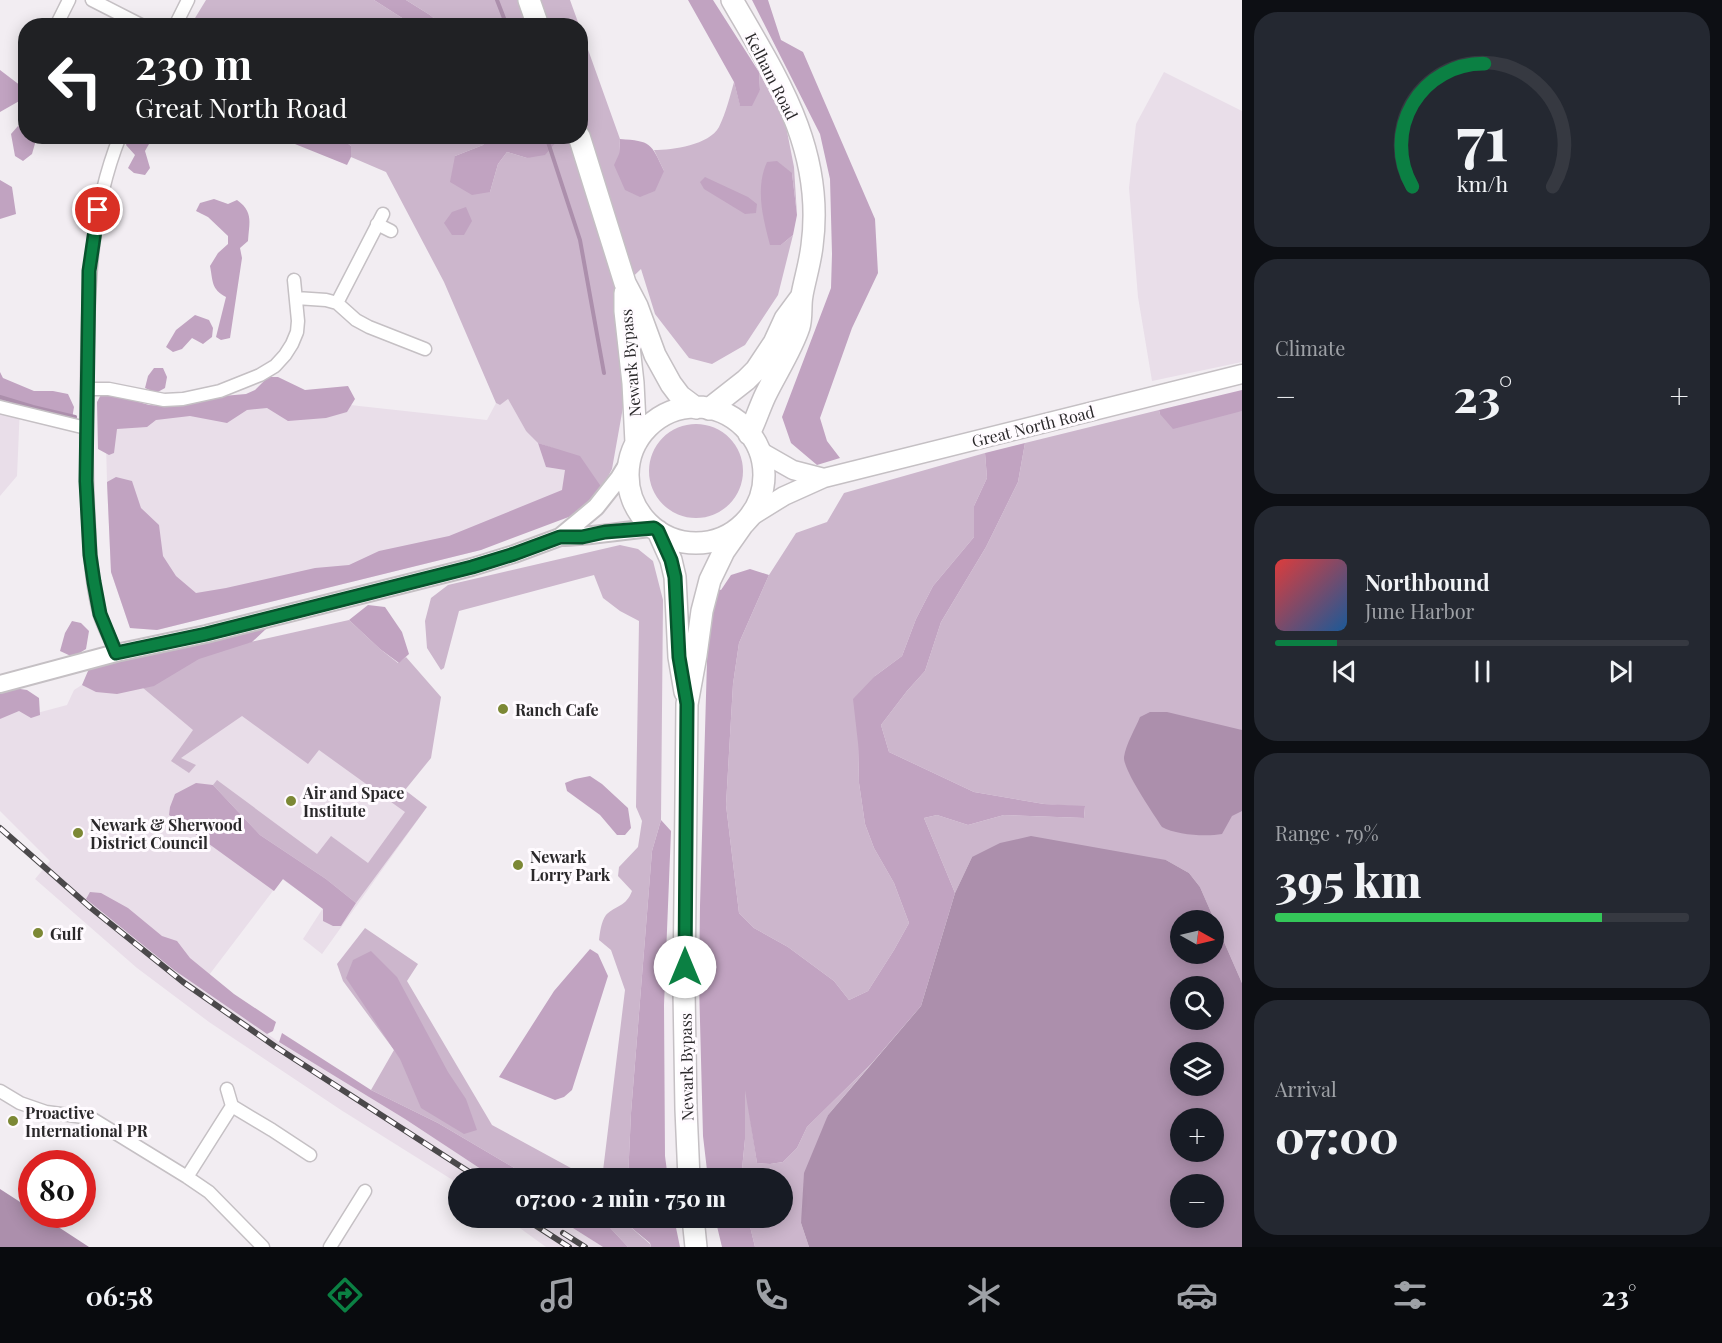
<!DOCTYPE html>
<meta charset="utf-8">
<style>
:root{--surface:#171b24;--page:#242831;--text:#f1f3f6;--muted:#9ea1a6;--line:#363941;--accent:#0b8043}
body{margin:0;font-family:"Playfair Display",serif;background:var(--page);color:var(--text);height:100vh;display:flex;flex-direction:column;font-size:22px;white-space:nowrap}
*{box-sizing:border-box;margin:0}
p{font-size:20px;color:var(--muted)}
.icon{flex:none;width:33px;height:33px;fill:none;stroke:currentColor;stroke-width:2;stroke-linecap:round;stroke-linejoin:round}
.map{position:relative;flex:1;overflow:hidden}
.drawer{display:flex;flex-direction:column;gap:12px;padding:12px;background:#0d0f14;width:480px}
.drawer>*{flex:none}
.guide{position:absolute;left:18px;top:18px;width:570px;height:126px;border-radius:24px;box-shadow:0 3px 15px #0003;background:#202124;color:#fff;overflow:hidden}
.needle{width:39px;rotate:98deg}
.buttons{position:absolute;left:1170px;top:910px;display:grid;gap:12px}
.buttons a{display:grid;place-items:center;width:54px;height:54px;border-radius:50%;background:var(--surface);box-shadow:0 3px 15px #0003;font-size:30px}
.speed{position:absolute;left:18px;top:1150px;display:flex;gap:12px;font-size:30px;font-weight:700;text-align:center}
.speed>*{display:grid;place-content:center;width:78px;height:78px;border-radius:50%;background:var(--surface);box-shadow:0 3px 15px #0003;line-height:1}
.speed .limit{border:9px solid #d22;background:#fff;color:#111}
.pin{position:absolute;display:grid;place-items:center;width:51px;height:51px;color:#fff;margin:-26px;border:3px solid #fff;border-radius:50%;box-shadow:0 2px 6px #0007}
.me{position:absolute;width:66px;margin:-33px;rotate:0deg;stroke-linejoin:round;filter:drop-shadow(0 0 4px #0008)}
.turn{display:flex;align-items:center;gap:21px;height:126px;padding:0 18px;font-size:27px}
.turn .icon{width:78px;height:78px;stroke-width:2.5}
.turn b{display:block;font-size:42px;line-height:51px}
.big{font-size:45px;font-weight:800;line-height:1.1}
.drawer .tile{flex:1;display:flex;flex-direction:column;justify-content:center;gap:9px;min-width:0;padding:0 21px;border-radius:24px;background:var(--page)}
.drawer .dial{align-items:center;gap:0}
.dial svg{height:156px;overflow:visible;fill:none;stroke:var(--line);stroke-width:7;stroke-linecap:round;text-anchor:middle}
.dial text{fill:var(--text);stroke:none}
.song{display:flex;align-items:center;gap:18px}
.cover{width:72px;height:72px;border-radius:9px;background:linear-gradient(135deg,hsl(0 70% 55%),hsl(210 70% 35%))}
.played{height:6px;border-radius:3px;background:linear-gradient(90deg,var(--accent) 15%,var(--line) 15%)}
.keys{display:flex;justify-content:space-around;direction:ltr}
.heat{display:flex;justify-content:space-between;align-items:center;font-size:33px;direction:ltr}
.charge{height:9px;border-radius:4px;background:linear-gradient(90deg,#34c759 79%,var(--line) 0)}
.trip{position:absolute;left:448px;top:1168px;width:345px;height:60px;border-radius:30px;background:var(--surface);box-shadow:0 3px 15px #0003;font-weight:800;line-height:60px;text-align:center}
.tabs{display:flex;height:96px;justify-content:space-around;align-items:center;background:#090b0e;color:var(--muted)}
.tabs .icon{width:42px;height:42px}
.tabs .on{color:var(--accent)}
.tabs b{font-size:27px;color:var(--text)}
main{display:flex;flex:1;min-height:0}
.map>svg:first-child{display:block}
.built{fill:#e9dee9}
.green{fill:#ccb6cc}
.forest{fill:#c1a3c1}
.water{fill:#ac8fac;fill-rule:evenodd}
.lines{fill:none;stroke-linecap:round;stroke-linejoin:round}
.stream{stroke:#ac8fac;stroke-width:4}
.street-casing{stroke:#c5c0c4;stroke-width:15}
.secondary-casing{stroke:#c5c0c4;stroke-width:20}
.primary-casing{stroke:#c5c0c4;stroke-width:21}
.highway-casing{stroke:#c5c0c4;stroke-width:24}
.street{stroke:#fff;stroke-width:12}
.secondary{stroke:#fff;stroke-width:16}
.primary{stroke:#fff;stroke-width:18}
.highway{stroke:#fff;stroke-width:21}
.rail-casing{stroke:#4b494b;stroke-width:6}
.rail{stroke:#fffbff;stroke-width:4;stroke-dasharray:11;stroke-linecap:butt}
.route-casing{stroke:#07532c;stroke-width:15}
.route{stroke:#0b8043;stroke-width:10}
.poi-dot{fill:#7c8835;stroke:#fffbff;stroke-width:2}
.labels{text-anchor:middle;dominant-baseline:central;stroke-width:6;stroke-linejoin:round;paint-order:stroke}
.street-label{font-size:16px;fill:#2a282a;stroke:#fffbff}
.poi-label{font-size:16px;font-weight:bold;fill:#2a282a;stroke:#fffbff;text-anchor:start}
</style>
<main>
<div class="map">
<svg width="1242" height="1247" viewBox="0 0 1242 1247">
<rect width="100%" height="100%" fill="#f2edf2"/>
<path class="built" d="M 1164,72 L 1242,111 L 1242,362 L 1152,381 L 1138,297 L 1129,188 L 1136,124 Z
M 508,399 L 526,431 L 602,488 L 481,550 L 157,630 L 130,628 L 111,572 L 107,482 L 105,405 L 166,409 L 341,404 L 487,420 L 496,403 L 500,405 Z
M 0,400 L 20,406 L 17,476 L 0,496 Z
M 215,650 L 427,807 L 322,954 L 303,939 L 323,908 L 282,879 L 203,983 L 174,970 L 279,1042 L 405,1119 L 496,1179 L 459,1179 L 459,1184 L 341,1110 L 209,1022 L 137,968 L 35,879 L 50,861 L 0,811 L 0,704 L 37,713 L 67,705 L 74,690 L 88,681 Z
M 506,1218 L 557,1218 L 603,1247 L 546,1247 Z"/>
<path class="green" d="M 206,0 L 374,0 L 413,25 L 195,26 L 192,23 Z
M 406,0 L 570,0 L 579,25 L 442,25 L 430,15 Z
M 581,30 L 620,139 L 619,154 L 664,171 L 654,150 C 673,150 709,145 719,127 C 726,113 730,96 734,82 L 740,105 L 760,90 L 759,72 L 785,121 L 794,167 L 797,215 L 792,173 L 781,245 L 793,235 L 778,295 L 745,345 L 712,364 L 689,358 L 655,314 L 641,269 L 615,294 L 625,396 L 612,469 L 602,488 L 555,449 L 538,443 L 526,431 L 508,399 L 500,405 L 496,403 L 444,282 L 386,172 L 351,157 L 351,146 L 339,137 L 488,137 L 483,145 L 455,156 L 490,192 L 498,164 L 507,152 L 527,158 L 556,141 L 558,137 L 580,136 Z
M 1159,410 L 1160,414 L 1242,411 L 1242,983 L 1200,887 L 1189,873 L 1166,860 L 972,857 L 955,893 L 924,818 L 937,815 L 968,825 L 1004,815 L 1084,818 L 1085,807 L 1044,804 L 974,792 L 889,752 L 881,725 L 907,691 L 925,671 L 941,622 L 986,547 L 1018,482 L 1025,443 Z
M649 471a47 47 0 1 1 94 0a47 47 0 1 1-94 0Z
M 985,453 L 987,478 L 974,506 L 974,537 L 933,586 L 916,619 L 902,656 L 875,676 L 858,743 L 859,783 L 865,824 L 874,848 L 894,883 L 909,923 L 894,950 L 868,991 L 849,1000 L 834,981 L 788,947 L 754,928 L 739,913 L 726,805 L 733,684 L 739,643 L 769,575 L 796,533 L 827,522 L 844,493 Z
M 620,545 L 638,549 L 653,561 L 663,600 L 661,820 L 652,851 L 631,1113 L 628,1179 L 602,1179 L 625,990 L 611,950 L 599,940 C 600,932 601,922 606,915 C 616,905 626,907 632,891 L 618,876 L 619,867 L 638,847 L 642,821 L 636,807 L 639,621 L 620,611 L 603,598 L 594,575 L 459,611 L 444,668 L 441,670 L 427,648 L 425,621 L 431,598 L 448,585 Z
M 349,620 L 380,649 L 398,663 L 406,657 L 441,697 L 431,758 L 405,790 L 427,807 L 356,903 L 326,879 L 260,835 L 213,785 L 217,780 L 317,854 L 331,836 L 368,863 L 405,812 L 319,750 L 308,764 L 242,716 L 181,758 L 196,765 L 189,773 L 171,761 L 193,730 L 130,677 L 215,650 Z
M 365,928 L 418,964 L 407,981 L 492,1125 L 591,1179 L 533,1179 L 438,1123 L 371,1090 L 394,1050 L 343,981 L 337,964 Z
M 872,1063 L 828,1115 L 801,1223 L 809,1247 L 755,1247 L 748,1218 L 783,1218 L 783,1179 L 741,1179 L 745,1139 L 745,1084 L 757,1163 L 770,1164 L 783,1162 L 797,1148 L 807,1127 Z
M 601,1218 L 627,1218 L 627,1224 L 650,1244 L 651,1247 L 628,1247 Z"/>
<path class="forest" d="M 374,0 L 406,0 L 430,15 L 442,25 L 413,25 Z
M 688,0 L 713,0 L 759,72 L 760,90 L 752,106 L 740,106 L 734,82 Z
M 752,0 L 768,0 L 781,40 L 803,52 L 875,219 L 878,273 L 852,328 L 820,418 L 827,441 L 840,458 L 817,465 L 791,443 L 782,417 L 831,288 L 832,254 L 830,179 L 820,134 Z
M 0,70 L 21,86 L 21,100 L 0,112 Z
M 18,126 L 25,129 L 26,136 L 34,137 L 36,140 L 32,154 L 23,161 L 15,156 L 11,134 Z
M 129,137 L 153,137 L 145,151 L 150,168 L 145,175 L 134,173 L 128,168 L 135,155 L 126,145 Z
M 287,137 L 339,137 L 351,146 L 351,157 L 347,165 L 290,142 Z
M 488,137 L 488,136 L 558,137 L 557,141 L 545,155 L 527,158 L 507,152 L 498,164 L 490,192 L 472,195 L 450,182 L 455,156 L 483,145 Z
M 620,139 C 651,141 651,143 664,171 L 655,191 L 640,197 L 625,190 L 614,165 L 619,154 Z
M 777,161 L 792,173 L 797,215 L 793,235 L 781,245 L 770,245 C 763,219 755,188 767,162 Z
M 705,177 L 748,197 L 757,204 L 756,213 L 745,214 L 704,189 L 700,182 Z
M 0,180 L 12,187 L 16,214 L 0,219 Z
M 214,199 L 228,204 L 237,200 C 254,212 249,223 248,241 L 240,248 L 242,258 L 230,338 L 221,340 L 216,337 L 226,297 C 211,289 213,281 210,266 L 218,253 L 228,244 L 228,236 L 208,217 L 196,211 L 200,203 Z
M 466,207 L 472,221 L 464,235 L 452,235 L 444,223 L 452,212 Z
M 195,315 L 209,320 L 213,328 L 212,337 L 203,344 L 192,338 L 182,349 L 173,352 L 166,347 L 176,330 Z
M 154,368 L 163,368 L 167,377 L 165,388 L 156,393 L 145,388 L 148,376 Z
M 0,372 L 3,378 L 34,391 L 53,391 L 68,394 L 74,407 L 72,419 L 38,413 L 0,400 Z
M 268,377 L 278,377 L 305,390 L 348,386 L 355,399 L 347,412 L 326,418 L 288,421 L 267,408 L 247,410 L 227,423 L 190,416 L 156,420 L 147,427 L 117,429 L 114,453 L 109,455 L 98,449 L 97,402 L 103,391 L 127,395 L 139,402 L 149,405 L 165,406 L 188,404 L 223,396 L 246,394 L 255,390 Z
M 1242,390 L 1242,411 L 1173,429 L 1160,414 L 1159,410 Z
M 538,443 L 580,456 L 602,488 L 574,515 L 481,550 L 157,630 L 130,628 L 111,572 L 107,482 L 116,477 L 132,481 L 141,508 L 159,525 L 163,556 L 176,576 L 196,593 L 226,588 L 315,568 L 349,565 L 379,551 L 449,536 L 562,490 L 565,470 L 546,467 Z
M 1025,443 L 1018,482 L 986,547 L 941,622 L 925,671 L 907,691 L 881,725 L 889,752 L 974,792 L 1044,804 L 1085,806 L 1084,818 L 1004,815 L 968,825 L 937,815 L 924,818 L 955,893 L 921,1006 L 872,1063 L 807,1127 L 797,1148 L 783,1162 L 770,1164 L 757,1163 L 745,1090 L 745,1139 L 741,1179 L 708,1179 L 703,1136 L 699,983 L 700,906 L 708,626 L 718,589 L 721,590 L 731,575 L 750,569 L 769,575 L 739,643 L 733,684 L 726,805 L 739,913 L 754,928 L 788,947 L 834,981 L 849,1000 L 868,991 L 894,950 L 909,923 L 894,883 L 874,848 L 865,824 L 859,783 L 858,743 L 853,699 L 875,676 L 902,656 L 916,619 L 933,586 L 974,537 L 974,506 L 987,478 L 985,453 Z
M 368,605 L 385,607 L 402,632 L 409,654 L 399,663 L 380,649 L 349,620 Z
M 72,621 L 81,623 L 89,631 L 86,649 L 73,657 L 60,651 L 65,633 Z
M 261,626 L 266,629 L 252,642 L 199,659 L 154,686 L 117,694 L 96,692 L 82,685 L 91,664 Z
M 14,688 L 27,690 L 39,698 L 40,715 L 31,718 L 19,711 L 0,719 L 0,689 Z
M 590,776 L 602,784 L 628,808 L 631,828 L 625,835 L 617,835 L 600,815 L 567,791 L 565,783 L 575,779 Z
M 196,783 L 213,785 L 260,835 L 326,879 L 356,903 L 341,926 L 333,926 L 323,921 L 323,909 L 283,879 L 274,891 L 169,815 L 170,807 L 175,794 Z
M 661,820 L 671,831 L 664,1005 L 665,1156 L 668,1179 L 628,1179 L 631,1113 L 652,851 Z
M 90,892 L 101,893 L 128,908 L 162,936 L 177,941 L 190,958 L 234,994 L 276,1022 L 273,1031 L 267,1034 L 174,970 L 86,899 Z
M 590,949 L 598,954 L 608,976 L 572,1090 L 564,1097 L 555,1100 L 499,1077 L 554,991 Z
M 371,951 L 397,977 L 448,1072 L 466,1099 L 477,1130 L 464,1134 L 421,1108 L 400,1059 L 346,978 L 353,960 Z
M 282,1033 L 371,1090 L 438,1123 L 533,1179 L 496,1179 L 405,1119 L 279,1042 Z
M 557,1218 L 601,1218 L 628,1247 L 603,1247 Z
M 627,1218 L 674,1218 L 680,1247 L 651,1247 L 650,1243 L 627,1224 Z
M 715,1218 L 748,1218 L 755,1247 L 722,1247 Z"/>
<path class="water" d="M 1150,712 L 1167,712 L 1242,730 L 1242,811 L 1232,816 L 1222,834 C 1206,837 1176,835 1162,827 C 1153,813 1123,770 1124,757 C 1126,744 1135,729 1140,717 Z
M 1031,836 L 1166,860 L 1189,873 L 1200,887 L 1242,983 L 1242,1247 L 809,1247 L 801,1223 L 804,1173 L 828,1115 L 921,1006 L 955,893 L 972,857 L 1000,843 ZM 1180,921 L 1214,921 L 1214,954 L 1180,954 ZM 1180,987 L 1214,987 L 1214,1020 L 1180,1020 ZM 1180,1053 L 1214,1053 L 1214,1086 L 1180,1086 ZM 1180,1119 L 1214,1119 L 1214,1152 L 1180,1152 ZM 1180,1185 L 1214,1185 L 1214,1218 L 1180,1218 Z
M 0,1189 L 31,1209 L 32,1215 L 40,1215 L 89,1247 L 0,1247 Z"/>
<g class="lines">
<path class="stream" d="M 497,0 L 507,26
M 546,136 L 580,240 L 604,373
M 0,397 L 33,407 L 75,417"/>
<defs>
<path id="street" d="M 92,0 L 143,26
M 56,26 L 69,0
M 175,26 L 188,0
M 377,224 L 391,231
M 296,298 L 326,300 L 337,303 L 356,320 L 369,327 L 425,349
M 337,303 L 383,214
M 87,389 L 109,389 L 164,400 L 183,399 L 220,391 L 260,375 L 275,366 L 285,355 L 292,344 L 297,332 L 298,321 L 294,280
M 0,407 L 86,428
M 116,653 C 111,640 104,628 100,615 C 92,587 90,557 89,529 C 86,482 86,435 87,388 C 88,301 87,218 120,136
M 227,1089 L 232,1106
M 0,1091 L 20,1103 L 46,1112 L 91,1118 L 187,1177 L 209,1192 L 263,1247
M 187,1177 L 232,1106 L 272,1130 L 310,1155
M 330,1247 L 365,1191"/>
<path id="secondary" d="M 560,537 C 591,537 622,530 654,528
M 0,684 L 116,653 L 206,634 L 472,567 L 514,554 L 560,537 L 596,507 L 619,478 L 630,460"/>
<path id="primary" d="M 758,450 L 793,470 L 824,478
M 747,519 L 784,496 L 824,478 L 1242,374"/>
<path id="highway" d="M 529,0 L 538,26
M 732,0 C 777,78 825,150 812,246 C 810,263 805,279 802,295 C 800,305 802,317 799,327 C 791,351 776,373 765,396 C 759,409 755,422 749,434
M 579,136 L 625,283 L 637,306 L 655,355 L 671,384 L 680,396 L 696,408
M 625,293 L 625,311 L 633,383 L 636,443
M628 475a68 68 0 1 1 136 0a68 68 0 1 1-136 0Z
M 709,409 L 746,380 L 756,370 L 774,343 L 785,319 L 802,296
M 658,531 L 671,560 L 675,577 L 679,657 L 685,692
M 689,1179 L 686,1109 L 684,991 L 687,704 L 696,655 L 702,611 L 710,580 L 724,551 L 743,524
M 693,1218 L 696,1247"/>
</defs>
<use href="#street" class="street-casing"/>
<use href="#secondary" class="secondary-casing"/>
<use href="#primary" class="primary-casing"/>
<use href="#highway" class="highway-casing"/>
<use href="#street" class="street"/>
<use href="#secondary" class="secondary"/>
<use href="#primary" class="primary"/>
<use href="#highway" class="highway"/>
<defs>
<path id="rail" d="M 0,828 L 91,908 L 183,982 L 276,1047 L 480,1179
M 524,1218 L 569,1247
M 563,1233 L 585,1247"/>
</defs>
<use href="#rail" class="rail-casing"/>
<use href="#rail" class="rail"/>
</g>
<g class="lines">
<defs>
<path id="route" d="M 98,210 L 89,271 L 86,481 L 90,555 L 94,582 L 100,614 L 116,653 L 206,634 L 472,567 L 514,554 L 560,537 L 582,537 L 605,532 L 654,528 L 658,531 L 671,560 L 675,577 L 679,657 L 687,704 L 685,967"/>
</defs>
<use href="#route" class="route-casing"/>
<use href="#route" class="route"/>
</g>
<g class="poi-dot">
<circle cx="503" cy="709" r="6"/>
<circle cx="291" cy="801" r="6"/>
<circle cx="78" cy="833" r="6"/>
<circle cx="518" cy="865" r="6"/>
<circle cx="38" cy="933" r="6"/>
<circle cx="13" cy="1121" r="6"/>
</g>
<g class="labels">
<g class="street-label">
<text transform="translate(772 76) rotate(63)">Kelham Road</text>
<text transform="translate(630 363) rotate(-95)">Newark Bypass</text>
<text transform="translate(1033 426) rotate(-14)">Great North Road</text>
<text transform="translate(686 1067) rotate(-91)">Newark Bypass</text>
</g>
<g class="poi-label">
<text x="515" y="709">Ranch Cafe</text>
<text x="303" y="792">Air and Space<tspan x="303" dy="18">Institute</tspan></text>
<text x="90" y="824">Newark &amp; Sherwood<tspan x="90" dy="18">District Council</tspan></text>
<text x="530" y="856">Newark<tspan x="530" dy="18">Lorry Park</tspan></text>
<text x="50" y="933">Gulf</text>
<text x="25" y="1112">Proactive<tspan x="25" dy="18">International PR</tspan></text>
</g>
</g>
</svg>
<div class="buttons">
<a><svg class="needle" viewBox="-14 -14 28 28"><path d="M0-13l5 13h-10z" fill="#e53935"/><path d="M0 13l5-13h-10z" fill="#9ea1a6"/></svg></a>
<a><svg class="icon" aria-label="search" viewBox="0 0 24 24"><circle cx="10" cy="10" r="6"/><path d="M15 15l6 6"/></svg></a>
<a><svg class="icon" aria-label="layers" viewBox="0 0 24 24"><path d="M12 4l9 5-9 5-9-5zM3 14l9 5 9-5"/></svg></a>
<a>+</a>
<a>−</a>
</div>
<div class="speed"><div class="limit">80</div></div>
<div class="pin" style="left:98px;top:210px;background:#d93025"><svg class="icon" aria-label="arrive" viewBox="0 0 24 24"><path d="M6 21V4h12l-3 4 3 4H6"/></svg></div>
<svg class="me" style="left:685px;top:967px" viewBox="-20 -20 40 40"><circle r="19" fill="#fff"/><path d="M0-13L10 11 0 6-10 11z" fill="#0b8043"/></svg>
<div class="trip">07:00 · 2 min · 750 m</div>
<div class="guide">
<div class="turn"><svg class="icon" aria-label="left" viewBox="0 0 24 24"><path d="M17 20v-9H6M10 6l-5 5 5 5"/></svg><div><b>230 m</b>Great North Road</div></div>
</div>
</div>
<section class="drawer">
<div class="tile dial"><svg viewBox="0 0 100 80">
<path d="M14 69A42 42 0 1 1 86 69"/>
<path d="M14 69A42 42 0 0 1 51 6" stroke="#0b8043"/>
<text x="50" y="56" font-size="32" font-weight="700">71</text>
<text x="50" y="72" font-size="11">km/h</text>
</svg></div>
<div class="tile"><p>Climate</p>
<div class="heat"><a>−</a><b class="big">23°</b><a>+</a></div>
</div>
<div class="tile">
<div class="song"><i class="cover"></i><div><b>Northbound</b><p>June Harbor</p></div></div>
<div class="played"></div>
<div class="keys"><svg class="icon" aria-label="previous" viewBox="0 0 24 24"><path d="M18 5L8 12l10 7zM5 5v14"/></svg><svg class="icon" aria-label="pause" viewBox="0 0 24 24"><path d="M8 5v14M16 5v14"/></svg><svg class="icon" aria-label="next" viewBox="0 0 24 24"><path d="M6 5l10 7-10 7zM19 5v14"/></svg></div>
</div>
<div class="tile"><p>Range · 79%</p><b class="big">395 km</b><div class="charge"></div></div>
<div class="tile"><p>Arrival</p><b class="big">07:00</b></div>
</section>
</main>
<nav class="tabs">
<b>06:58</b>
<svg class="icon on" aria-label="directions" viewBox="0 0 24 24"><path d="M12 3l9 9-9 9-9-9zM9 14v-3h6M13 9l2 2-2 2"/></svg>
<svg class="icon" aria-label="music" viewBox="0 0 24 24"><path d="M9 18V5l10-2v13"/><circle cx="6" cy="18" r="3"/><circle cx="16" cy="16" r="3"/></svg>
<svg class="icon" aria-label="phone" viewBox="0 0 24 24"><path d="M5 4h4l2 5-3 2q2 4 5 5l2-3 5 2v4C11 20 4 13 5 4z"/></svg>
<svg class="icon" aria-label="climate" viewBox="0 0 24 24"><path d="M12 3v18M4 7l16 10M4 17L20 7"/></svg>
<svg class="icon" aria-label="car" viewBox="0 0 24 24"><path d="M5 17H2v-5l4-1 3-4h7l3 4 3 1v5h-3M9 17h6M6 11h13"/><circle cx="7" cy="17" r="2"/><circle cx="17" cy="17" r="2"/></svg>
<svg class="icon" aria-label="filters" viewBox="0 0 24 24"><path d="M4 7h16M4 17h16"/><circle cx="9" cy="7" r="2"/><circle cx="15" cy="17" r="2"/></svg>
<b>23°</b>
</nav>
